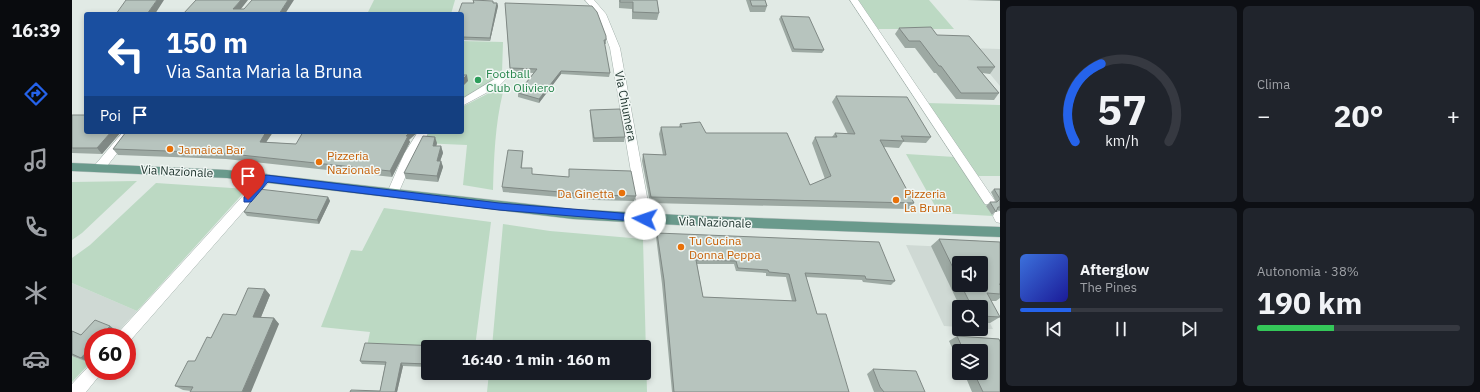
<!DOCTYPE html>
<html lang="it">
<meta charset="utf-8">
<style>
:root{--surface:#171b24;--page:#20242c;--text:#f1f3f6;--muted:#9ea1a6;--line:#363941;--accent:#2563eb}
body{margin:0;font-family:"IBM Plex Sans",sans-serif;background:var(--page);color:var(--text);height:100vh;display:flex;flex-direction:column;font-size:15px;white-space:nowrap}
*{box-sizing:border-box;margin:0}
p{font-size:13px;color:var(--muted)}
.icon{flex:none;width:22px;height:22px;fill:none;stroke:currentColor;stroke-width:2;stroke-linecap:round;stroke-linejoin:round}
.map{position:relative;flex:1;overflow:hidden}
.sheet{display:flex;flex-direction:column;gap:6px;padding:6px;background:#0d0f14;width:480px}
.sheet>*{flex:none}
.hud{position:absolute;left:12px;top:12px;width:380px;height:122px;border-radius:4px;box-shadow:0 2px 6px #0003;background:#1a4fa0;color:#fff;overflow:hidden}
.controls{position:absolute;left:880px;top:256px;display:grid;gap:8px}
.controls a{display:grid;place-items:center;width:36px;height:36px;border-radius:4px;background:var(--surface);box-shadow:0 2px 6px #0003;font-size:20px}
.speed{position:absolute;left:12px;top:328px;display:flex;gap:8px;font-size:20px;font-weight:700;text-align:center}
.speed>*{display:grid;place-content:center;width:52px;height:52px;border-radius:50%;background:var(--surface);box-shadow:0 2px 6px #0003;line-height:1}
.speed .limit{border:6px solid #d22;background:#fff;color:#111}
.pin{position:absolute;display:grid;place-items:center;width:34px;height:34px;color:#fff;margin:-41px -17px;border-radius:50% 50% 50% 0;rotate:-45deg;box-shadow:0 0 4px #0007}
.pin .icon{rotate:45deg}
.me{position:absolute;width:44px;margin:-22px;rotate:274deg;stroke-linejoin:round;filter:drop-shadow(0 0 3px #0008)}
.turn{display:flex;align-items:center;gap:14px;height:84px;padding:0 16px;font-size:18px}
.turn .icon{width:52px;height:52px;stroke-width:2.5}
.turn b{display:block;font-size:28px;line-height:34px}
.then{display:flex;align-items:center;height:38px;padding:0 16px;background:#0003;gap:8px;font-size:15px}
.big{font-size:30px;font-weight:800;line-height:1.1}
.sheet .card{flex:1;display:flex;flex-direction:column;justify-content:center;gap:6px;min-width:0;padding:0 14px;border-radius:6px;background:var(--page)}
.sheet .dial{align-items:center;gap:0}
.dial svg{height:104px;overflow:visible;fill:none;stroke:var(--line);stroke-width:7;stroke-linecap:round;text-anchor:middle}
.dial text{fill:var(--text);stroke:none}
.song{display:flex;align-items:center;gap:12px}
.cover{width:48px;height:48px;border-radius:6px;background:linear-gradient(135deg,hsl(220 70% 55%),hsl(240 70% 35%))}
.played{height:4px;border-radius:2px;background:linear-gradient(90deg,var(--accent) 25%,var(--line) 25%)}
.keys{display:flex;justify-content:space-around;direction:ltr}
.heat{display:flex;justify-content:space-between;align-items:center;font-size:22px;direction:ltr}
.charge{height:6px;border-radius:3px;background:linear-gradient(90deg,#34c759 38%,var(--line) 0)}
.sheet .tiles{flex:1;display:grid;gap:6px;grid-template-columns:repeat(2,1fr)}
.trip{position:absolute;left:349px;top:340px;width:230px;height:40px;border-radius:4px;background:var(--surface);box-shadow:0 2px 6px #0003;font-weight:800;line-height:40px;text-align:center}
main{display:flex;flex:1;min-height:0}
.tabs{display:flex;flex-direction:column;width:72px;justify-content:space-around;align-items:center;background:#090b0e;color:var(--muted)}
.tabs .icon{width:28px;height:28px}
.tabs .current{color:var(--accent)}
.tabs b{font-size:18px;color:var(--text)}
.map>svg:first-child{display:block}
.built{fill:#cfd9d4}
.green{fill:#bcd9c3}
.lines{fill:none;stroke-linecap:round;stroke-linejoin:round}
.street-casing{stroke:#a4b1ac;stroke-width:1}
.primary-casing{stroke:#c1c7c6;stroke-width:1}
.street{fill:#fff;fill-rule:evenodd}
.primary{fill:#6a9a8c;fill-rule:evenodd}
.wall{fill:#9da9a3;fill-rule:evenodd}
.shaded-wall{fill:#808985}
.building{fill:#b7c4be;stroke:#808985;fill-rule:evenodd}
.route{fill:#2563eb;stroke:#184099}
.leisure-dot{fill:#2e9e5b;stroke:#f1f7f4;stroke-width:1.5}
.food-dot{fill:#e8710a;stroke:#f1f7f4;stroke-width:1.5}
.labels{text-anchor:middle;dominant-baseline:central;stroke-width:3;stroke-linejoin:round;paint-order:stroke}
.leisure-label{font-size:12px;fill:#27864d;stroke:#f1f7f4;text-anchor:start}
.street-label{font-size:12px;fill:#233832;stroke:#f1f7f4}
.food-label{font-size:12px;fill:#c56008;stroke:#f1f7f4;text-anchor:start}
</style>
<main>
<nav class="tabs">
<b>16:39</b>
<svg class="icon current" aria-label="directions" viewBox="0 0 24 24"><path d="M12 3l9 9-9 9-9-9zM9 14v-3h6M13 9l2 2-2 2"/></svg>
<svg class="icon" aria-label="music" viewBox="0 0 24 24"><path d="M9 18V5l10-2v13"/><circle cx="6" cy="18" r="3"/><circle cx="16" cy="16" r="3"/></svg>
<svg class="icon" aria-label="phone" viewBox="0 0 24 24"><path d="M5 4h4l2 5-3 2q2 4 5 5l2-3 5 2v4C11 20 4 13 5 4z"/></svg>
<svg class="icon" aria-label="climate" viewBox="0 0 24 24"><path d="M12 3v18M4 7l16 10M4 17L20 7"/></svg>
<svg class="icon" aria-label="car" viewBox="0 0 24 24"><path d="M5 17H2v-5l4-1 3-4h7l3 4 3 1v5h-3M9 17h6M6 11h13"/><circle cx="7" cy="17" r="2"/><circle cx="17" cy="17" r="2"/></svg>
</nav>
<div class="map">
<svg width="928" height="392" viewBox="0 0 928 392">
<rect width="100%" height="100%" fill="#e1eae5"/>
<path class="built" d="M 897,48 L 928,49 L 928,86 L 918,74 Z
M 834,245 L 877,247 L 887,285 L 898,285 L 921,329 L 909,329 L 909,307 L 887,307 L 887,327 L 872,326 Z
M 0,283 L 65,311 L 41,337 L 21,337 L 21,359 L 18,363 L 0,356 Z"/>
<path class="green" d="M 302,0 L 383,0 L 379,14 L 295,14 Z
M 786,0 L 857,0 L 882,29 L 806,29 Z
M 390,41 L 431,42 L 430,73 L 415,87 L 390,99 Z
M 423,90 L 431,92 C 423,125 422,157 421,190 L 391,185 L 395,145 L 349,143 L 357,132 L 390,132 L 390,107 Z
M 854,103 L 928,105 L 928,176 L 905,176 Z
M 834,154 L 883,157 L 921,216 L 867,213 Z
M 65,181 L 10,233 L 0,240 L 0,182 Z
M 84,183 L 175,189 L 65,311 L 0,283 L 0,258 L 18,245 Z
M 312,208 L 419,222 L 403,347 L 295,346 L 298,332 L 249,327 L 279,250 L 290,251 Z
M 431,224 L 478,231 L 571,239 L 575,392 L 415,392 L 417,373 L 572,373 L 572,347 L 420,347 Z
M 0,356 L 18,363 L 0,382 Z"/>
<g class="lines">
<defs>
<path id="street" d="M 513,0 L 522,0 L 534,14 L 548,48 L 579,219 L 577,223 L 573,224 L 569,223 L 567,219 L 538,48 L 526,15 Z
M 778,0 L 786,0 L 921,198 L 923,201 L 921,204 L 913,204 Z
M 431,74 L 436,77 L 427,86 L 390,106 L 390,99 Z
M 51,132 L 62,132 L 31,171 L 23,171 L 21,168 L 23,165 Z
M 346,132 L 357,132 L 343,155 L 325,196 L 317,196 L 315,193 L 332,154 Z
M 194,174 L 198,175 L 200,178 L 198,181 L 57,342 L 55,343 L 55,337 L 45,337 L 47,332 L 190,175 Z
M 928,211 L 928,223 L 924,222 L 921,216 L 923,212 Z
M 21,364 L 21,371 L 30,371 L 27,376 L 14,392 L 0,392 L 0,384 L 17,366 Z"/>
<path id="primary" d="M 0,163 L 155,170 L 501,209 L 606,215 L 928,227 L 928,237 L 606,225 L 501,219 L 155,178 L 0,171 Z"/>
</defs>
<use href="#street" class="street-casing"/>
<use href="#primary" class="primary-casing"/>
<use href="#street" class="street"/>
<use href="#primary" class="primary"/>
</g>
<path class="wall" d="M 401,0 L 425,3 L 426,6 L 418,41 L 390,40 L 390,14 L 401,3 Z
M 547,0 L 585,0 L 587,13 L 585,20 L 560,19 L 560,9 L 547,8 Z
M 674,0 L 693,0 L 695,6 L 693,12 L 678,12 Z
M 895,0 L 928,0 L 928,1 Z
M 433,3 L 534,40 L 534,44 L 532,44 L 538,73 L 537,77 L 489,74 L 467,103 L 446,97 L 446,93 L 462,73 L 438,72 Z
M 709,16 L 752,50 L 750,53 L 720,52 L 707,19 Z
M 827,28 L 865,35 L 923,67 L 918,74 L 910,73 L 927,93 L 922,100 L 884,99 L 864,73 L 862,73 L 843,48 L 833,48 L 823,34 Z
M 764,96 L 859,137 L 854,143 L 831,142 L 827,148 L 812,147 L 842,203 L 837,209 L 578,203 L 570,161 L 571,154 L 591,155 L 587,134 L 589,127 L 607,127 L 608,124 L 634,133 L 738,185 L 753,179 L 740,143 L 743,137 L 760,137 L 763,133 L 776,134 L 760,102 Z
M 518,110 L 553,137 L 552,142 L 521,142 L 518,114 Z
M 0,115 L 14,132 L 49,132 L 30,154 L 0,153 Z
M 54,132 L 201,132 L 194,142 L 224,144 L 337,140 L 338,142 L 320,177 L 154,159 L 46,155 L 41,149 Z
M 365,143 L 364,146 L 369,146 L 371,153 L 368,161 L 369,161 L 371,167 L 366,182 L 334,179 L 332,173 Z
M 451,151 L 450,168 L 460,174 L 496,177 L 564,196 L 562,201 L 522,200 L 431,192 L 430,187 Z
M 922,189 L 928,189 L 928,211 L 928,210 L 925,210 L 920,215 L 914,206 L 918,202 L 924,202 L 919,192 Z
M 256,197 L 258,201 L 247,224 L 175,216 L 172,212 Z
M 585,233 L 823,281 L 819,285 L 791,282 L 790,280 L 734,277 L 745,314 L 777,392 L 600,392 L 590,284 L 584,237 ZM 625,264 L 662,264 L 664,271 L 694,273 L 694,276 L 714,277 L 720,301 L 631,297 Z
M 867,239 L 928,242 L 928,298 L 924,301 L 918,301 L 928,317 L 918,323 L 909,323 L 909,307 L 888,307 L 859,246 ZM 887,263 L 909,285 L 887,285 Z
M 193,289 L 198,295 L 189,317 L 202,318 L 207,324 L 119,391 L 111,390 L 103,386 L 123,361 L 139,338 Z
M 38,326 L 46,332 L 18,363 L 0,356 L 0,331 L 9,335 Z
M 885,336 L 927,339 L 928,342 L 928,392 L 900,392 L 892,373 L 909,373 L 909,351 L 887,351 L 887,363 L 877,341 Z
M 356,347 L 356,367 L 331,366 L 325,392 L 278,392 L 308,391 L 313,365 L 290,364 L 288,361 Z
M 801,369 L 853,392 L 802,392 L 795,374 Z"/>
<path class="shaded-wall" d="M 85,0 L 92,0 L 83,14 L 75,14 Z
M 169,0 L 176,0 L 165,14 L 161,9 Z
M 216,0 L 222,0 L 213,14 L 207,14 Z
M 425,3 L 426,6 L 418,41 L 418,38 Z
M 489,71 L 489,74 L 467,103 L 467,99 Z
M 395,75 L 396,81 L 390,87 L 390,80 Z
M 39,132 L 49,132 L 30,154 L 25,148 Z
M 194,132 L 201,132 L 191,147 L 188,142 Z
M 338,132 L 346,132 L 337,140 L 338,142 L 320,177 L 318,171 L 334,136 Z
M 363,137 L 365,143 L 363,152 L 361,146 Z
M 369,146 L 371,153 L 366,167 L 365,161 Z
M 369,161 L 371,167 L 366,182 L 365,176 Z
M 256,197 L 258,201 L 247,224 L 245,220 Z
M 193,289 L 198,295 L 187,322 L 181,317 Z
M 202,318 L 207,324 L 179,392 L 170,392 Z
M 38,326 L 46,332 L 41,337 L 28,337 Z
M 21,345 L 21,359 L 18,363 L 9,358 Z
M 329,363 L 331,366 L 325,392 L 323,392 Z"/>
<path class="building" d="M 54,0 L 85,0 L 75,14 L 44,14 Z
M 124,0 L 169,0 L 161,9 L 172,9 L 180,0 L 216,0 L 207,14 L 111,14 Z
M 401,0 L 421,1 L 421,3 L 425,3 L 418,38 L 390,37 L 390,14 L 386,14 L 390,3 L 402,3 Z
M 548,0 L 585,0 L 587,13 L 561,12 L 561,2 L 548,2 Z
M 678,0 L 693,0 L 695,6 L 680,6 Z
M 433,3 L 520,6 L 525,12 L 534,36 L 534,40 L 532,40 L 538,73 L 489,71 L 467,99 L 446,93 L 465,69 L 438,68 Z
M 709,16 L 737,17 L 752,50 L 722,49 Z
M 859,27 L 865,35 L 897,36 L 923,67 L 905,67 L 927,93 L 889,93 L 869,66 L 867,66 L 848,41 L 837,41 L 827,28 Z
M 390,75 L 395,75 L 390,80 Z
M 764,96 L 835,97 L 859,137 L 829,136 L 832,141 L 808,140 L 842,203 L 579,197 L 571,154 L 594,155 L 589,127 L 610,127 L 608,124 L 628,122 L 634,133 L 715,133 L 738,185 L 759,176 L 743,137 L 765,137 L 763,133 L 783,134 Z
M 548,109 L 553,137 L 522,138 L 518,110 Z
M 0,115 L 14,115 L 14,132 L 39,132 L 25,148 L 0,148 Z
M 54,132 L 194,132 L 188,142 L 224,144 L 231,132 L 338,132 L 334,136 L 336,136 L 318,171 L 150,153 L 41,149 Z
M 351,136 L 363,137 L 361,146 L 369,146 L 365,161 L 369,161 L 365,176 L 332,173 Z
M 436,150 L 451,151 L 449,168 L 460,168 L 460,174 L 497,177 L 497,169 L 559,171 L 564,196 L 523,195 L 430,187 Z
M 187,189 L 256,197 L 245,220 L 172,212 Z
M 922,189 L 928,189 L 928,207 L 926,207 L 924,212 L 918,202 L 925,202 L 928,199 Z
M 585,233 L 807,242 L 823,281 L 794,279 L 793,276 L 733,273 L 745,314 L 754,314 L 777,392 L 602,392 L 592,280 ZM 624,260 L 664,261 L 666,268 L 696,270 L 697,272 L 717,274 L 724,301 L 631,297 Z
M 867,239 L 928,242 L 928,284 L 927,284 L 928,285 L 928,294 L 915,293 L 928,317 L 909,316 L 909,307 L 900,307 L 889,285 L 909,285 L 909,263 L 887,263 L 887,280 Z
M 176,288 L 193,289 L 181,317 L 202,318 L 170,392 L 118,392 L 121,387 L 103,386 L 116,361 L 123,361 L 135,337 L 139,338 L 151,314 L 164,315 Z
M 23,320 L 38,326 L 28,337 L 21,337 L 21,345 L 9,358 L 0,354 L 0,331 L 9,335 Z
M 885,336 L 927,339 L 928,342 L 928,392 L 911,392 L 902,373 L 909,373 L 909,351 L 892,351 Z
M 293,343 L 367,346 L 367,347 L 356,347 L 356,364 L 329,363 L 323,392 L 278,392 L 279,390 L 308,391 L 314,362 L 288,361 Z
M 801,369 L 844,371 L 853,392 L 812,392 L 808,387 Z"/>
<path class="route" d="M 194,175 L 427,203 L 573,215 L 578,219 L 573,222 L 427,210 L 196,182 L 179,202 L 172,202 L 172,197 L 191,176 Z"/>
<circle class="leisure-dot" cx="406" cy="80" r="4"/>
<g class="food-dot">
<circle cx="98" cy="149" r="4"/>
<circle cx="247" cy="162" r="4"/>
<circle cx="550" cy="193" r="4"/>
<circle cx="824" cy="200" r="4"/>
<circle cx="609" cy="247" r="4"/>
</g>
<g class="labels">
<g class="leisure-label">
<text x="414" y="73">Football<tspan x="414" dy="14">Club Oliviero</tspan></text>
</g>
<g class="street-label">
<text transform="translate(554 106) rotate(79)">Via Chiumera</text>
<text transform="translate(105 171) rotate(3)">Via Nazionale</text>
<text transform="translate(643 222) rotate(2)">Via Nazionale</text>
</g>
<g class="food-label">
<text x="106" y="149">Jamaica Bar</text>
<text x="255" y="155">Pizzeria<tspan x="255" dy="14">Nazionale</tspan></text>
<text x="542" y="193" text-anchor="end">Da Ginetta</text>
<text x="832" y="193">Pizzeria<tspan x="832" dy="14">La Bruna</tspan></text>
<text x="617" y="240">Tu Cucina<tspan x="617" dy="14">Donna Peppa</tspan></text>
</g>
</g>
</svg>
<div class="controls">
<a><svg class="icon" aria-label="sound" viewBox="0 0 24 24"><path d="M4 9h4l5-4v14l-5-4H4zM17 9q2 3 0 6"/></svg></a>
<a><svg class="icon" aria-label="search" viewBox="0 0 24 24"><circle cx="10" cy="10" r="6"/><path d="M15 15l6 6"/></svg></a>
<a><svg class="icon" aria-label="layers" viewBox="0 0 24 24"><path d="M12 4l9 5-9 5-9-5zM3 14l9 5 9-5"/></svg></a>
</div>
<div class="speed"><div class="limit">60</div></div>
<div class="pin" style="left:176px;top:200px;background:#d93025"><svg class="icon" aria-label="arrive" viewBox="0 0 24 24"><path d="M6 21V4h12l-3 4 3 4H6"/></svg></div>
<svg class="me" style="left:573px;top:219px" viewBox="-20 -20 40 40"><circle r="19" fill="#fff"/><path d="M0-13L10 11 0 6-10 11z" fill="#2563eb"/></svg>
<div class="trip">16:40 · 1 min · 160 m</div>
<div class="hud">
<div class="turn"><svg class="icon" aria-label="left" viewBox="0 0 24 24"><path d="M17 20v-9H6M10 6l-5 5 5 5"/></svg><div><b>150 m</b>Via Santa Maria la Bruna</div></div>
<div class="then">Poi<svg class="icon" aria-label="arrive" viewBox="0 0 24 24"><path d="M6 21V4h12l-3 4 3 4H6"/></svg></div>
</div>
</div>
<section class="sheet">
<div class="tiles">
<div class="card dial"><svg viewBox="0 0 100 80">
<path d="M14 69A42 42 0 1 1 86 69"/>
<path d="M14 69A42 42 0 0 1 34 9" stroke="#2563eb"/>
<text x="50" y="56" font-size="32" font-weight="700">57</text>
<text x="50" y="72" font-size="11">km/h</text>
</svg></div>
<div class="card"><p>Clima</p>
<div class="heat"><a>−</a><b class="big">20°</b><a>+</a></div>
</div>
<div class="card">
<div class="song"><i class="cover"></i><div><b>Afterglow</b><p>The Pines</p></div></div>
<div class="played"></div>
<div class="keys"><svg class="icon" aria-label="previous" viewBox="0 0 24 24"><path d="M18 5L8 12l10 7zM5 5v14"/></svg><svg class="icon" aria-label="pause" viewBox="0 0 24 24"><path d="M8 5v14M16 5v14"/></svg><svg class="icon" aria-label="next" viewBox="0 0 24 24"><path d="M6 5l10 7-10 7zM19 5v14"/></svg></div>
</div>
<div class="card"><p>Autonomia · 38%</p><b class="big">190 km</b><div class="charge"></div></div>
</div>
</section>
</main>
